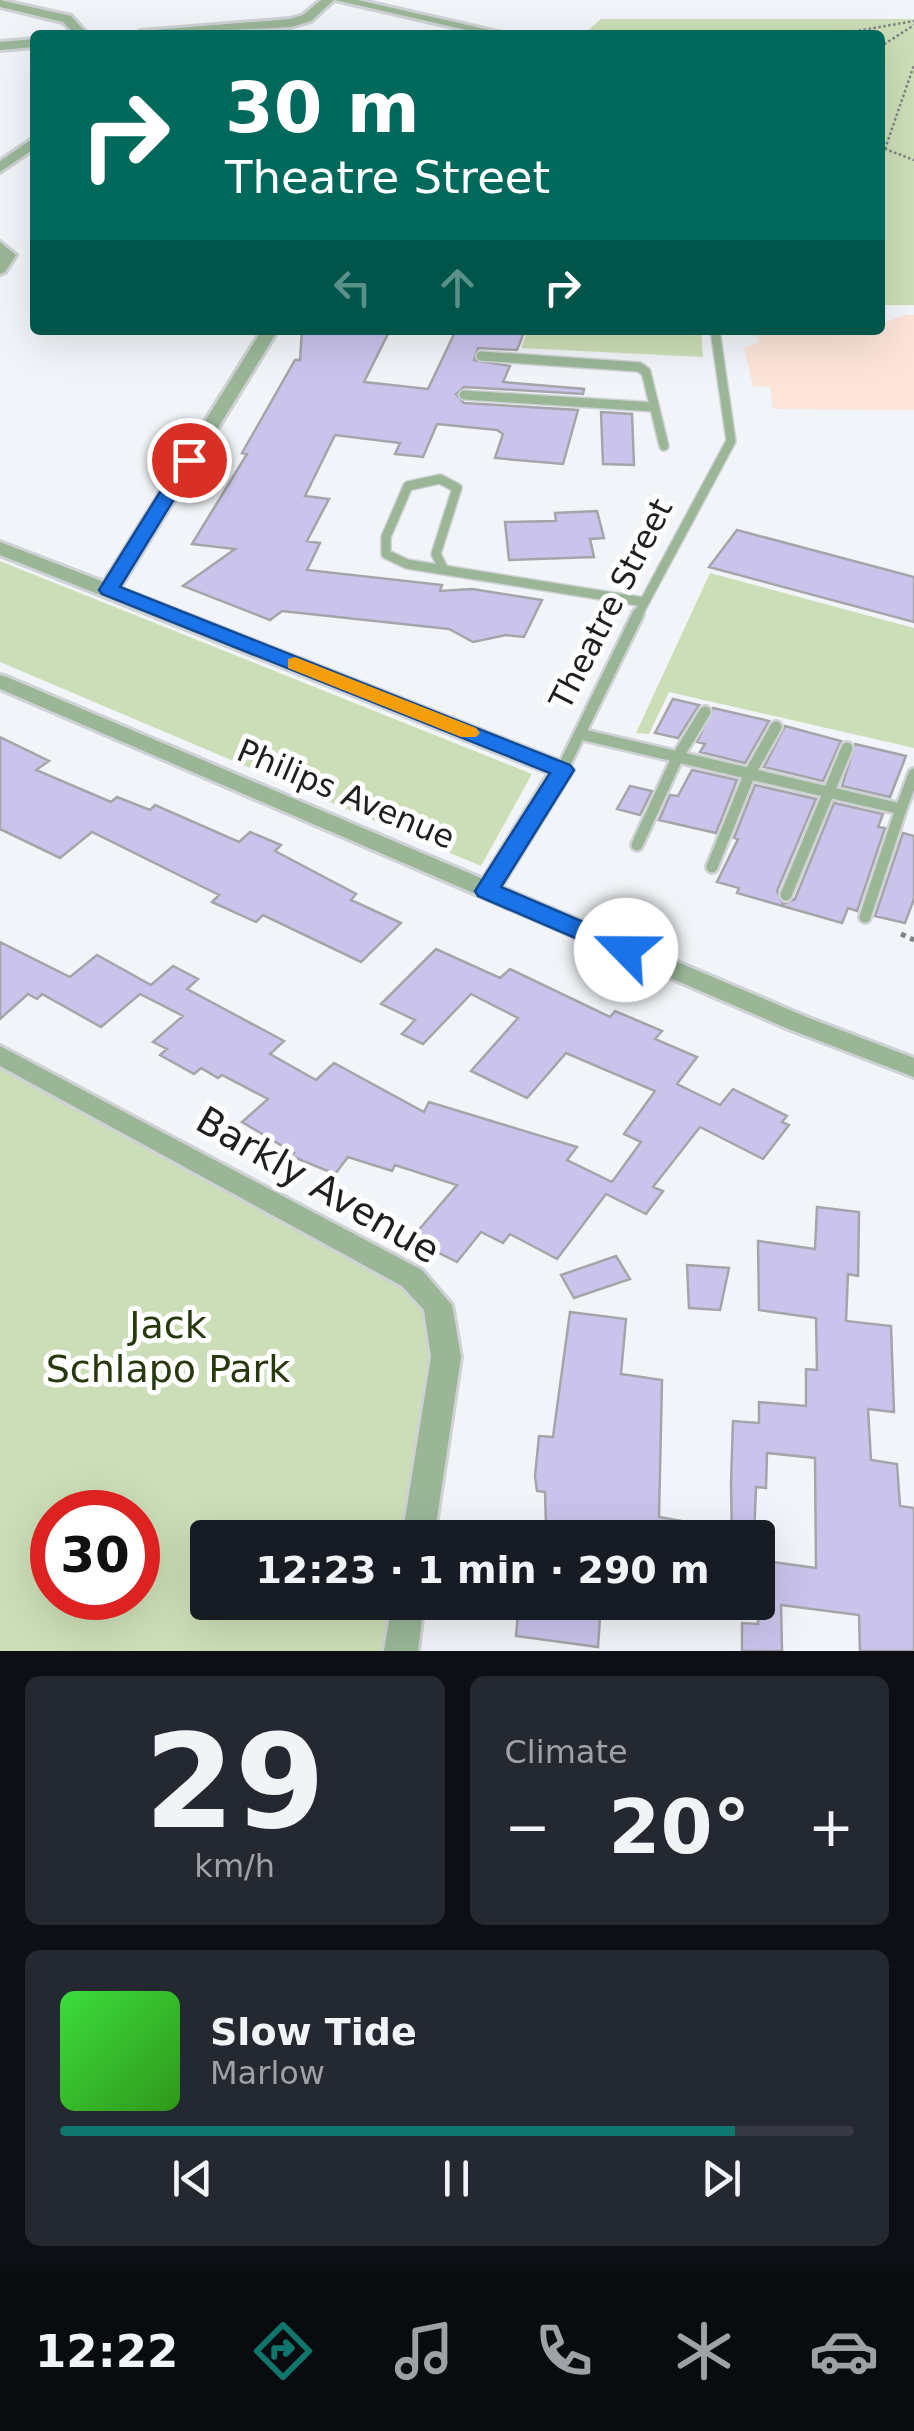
<!DOCTYPE html>
<meta charset="utf-8">
<style>
:root{--surface:#171b24;--page:#242831;--text:#f1f3f6;--muted:#9ea1a6;--line:#363941;--accent:#0f766e}
body{margin:0;font-family:"DejaVu Sans",sans-serif;background:var(--page);color:var(--text);height:100vh;display:flex;flex-direction:column;font-size:38px;white-space:nowrap}
*{box-sizing:border-box;margin:0}
p{font-size:32px;color:var(--muted)}
.icon{flex:none;width:55px;height:55px;fill:none;stroke:currentColor;stroke-width:2;stroke-linecap:round;stroke-linejoin:round}
.map{position:relative;height:1651px;overflow:hidden}
.details{display:flex;flex-direction:column;gap:25px;padding:25px;background:#0d0f14;flex:1}
.details>*{flex:none}
.banner{position:absolute;left:30px;top:30px;width:855px;height:305px;border-radius:10px;box-shadow:0 10px 40px #0002;background:#00695c;color:#fff;overflow:hidden}
.speed{position:absolute;left:30px;top:1490px;display:flex;gap:20px;font-size:50px;font-weight:700;text-align:center}
.speed>*{display:grid;place-content:center;width:130px;height:130px;border-radius:50%;background:var(--surface);box-shadow:0 10px 40px #0002;line-height:1}
.speed .limit{border:15px solid #d22;background:#fff;color:#111}
.pin{position:absolute;display:grid;place-items:center;width:85px;height:85px;color:#fff;margin:-42px;border:5px solid #fff;border-radius:50%;box-shadow:0 2px 10px #0007}
.me{position:absolute;width:110px;margin:-55px;rotate:293deg;stroke-linejoin:round;filter:drop-shadow(0 0 8px #0008)}
.turn{display:flex;align-items:center;gap:35px;height:210px;padding:0 30px;font-size:45px}
.turn .icon{width:130px;height:130px;stroke-width:2.5}
.turn b{display:block;font-size:70px;line-height:85px}
.lanes{display:flex;align-items:center;height:95px;padding:0 30px;background:#0003;justify-content:center;gap:50px;direction:ltr}
.lanes .off{opacity:.35}
.big{font-size:75px;font-weight:600;line-height:1.1}
.details .tile{flex:1;display:flex;flex-direction:column;justify-content:center;gap:15px;min-width:0;padding:0 35px;border-radius:15px;background:var(--page)}
.details .dial{align-items:center;gap:0}
.dial b{font-size:130px;line-height:1}
.song{display:flex;align-items:center;gap:30px}
.cover{width:120px;height:120px;border-radius:15px;background:linear-gradient(135deg,hsl(120 70% 55%),hsl(110 70% 35%))}
.played{height:10px;border-radius:5px;background:linear-gradient(90deg,var(--accent) 85%,var(--line) 85%)}
.keys{display:flex;justify-content:space-around;direction:ltr}
.heat{display:flex;justify-content:space-between;align-items:center;font-size:55px;direction:ltr}
.details .tiles{flex:1;display:grid;gap:25px;grid-template-columns:1fr 1fr}
.tile:last-child{grid-column:span 2}
.trip{position:absolute;left:190px;top:1520px;width:585px;height:100px;border-radius:10px;background:var(--surface);box-shadow:0 10px 40px #0002;font-weight:600;line-height:100px;text-align:center}
.tabs{display:flex;height:160px;justify-content:space-around;align-items:center;background:#090b0e;color:var(--muted)}
.tabs .icon{width:70px;height:70px}
.tabs .current{color:var(--accent)}
.tabs b{font-size:45px;color:var(--text)}
.map>svg:first-child{display:block}
.commercial{fill:#fce4d9}
.green{fill:#ccdeb7;fill-rule:evenodd}
.building{fill:#cac4ed;stroke:#a5a5a9;stroke-width:2.5}
.lines{fill:none;stroke-linecap:round;stroke-linejoin:round}
.service-far1-casing{stroke:#cfd2d5;stroke-width:12}
.service-casing{stroke:#cfd2d5;stroke-width:16}
.minor-casing{stroke:#cfd2d5;stroke-width:6}
.path-far1{stroke:#7f8183;stroke-width:2.5;stroke-dasharray:2.5 2.5;stroke-linecap:butt}
.path{stroke:#7f8183;stroke-width:5;stroke-dasharray:5 5;stroke-linecap:butt}
.service-far1{stroke:#9ab697;stroke-width:9}
.service{stroke:#9ab697;stroke-width:11}
.minor{fill:#9ab697;fill-rule:evenodd}
.route{fill:#1a73e8;stroke:#114b97;stroke-width:2.5}
.slow{fill:#f59e0b}
.labels{text-anchor:middle;dominant-baseline:central;stroke-width:10;stroke-linejoin:round;paint-order:stroke}
.street-label{font-size:32px;fill:#1e1f20;stroke:#fff}
.near-street-label{font-size:38px;fill:#1e1f20;stroke:#fff}
.near-park-label{font-size:38px;fill:#28390d;stroke:#fff}
</style>
<div class="map">
<svg width="914" height="1651" viewBox="0 0 914 1651">
<rect width="100%" height="100%" fill="#f1f4f8"/>
<path class="commercial" d="M 905,315 L 914,315 L 914,410 L 773,409 L 770,387 L 753,386 L 744,348 L 759,342 L 756,330 L 880,330 L 880,324 Z"/>
<path class="green" d="M 601,19 L 914,19 L 914,305 L 880,305 L 880,35 L 583,35 Z
M 528,330 L 701,330 L 703,357 L 521,348 Z
M 0,561 L 532,774 L 481,866 L 0,662 Z
M 710,573 L 914,628 L 914,748 L 669,692 L 649,734 L 636,733 Z
M 0,1068 L 333,1244 L 398,1281 L 426,1309 L 433,1363 L 404,1537 L 208,1538 L 208,1602 L 394,1603 L 386,1651 L 0,1651 ZM 52,1512 L 138,1512 L 138,1598 L 52,1598 Z"/>
<path class="building" d="M 302,330 L 390,330 L 364,382 L 428,389 L 456,330 L 525,330 L 517,350 L 478,348 L 474,360 L 510,366 L 503,382 L 584,389 L 583,394 L 464,387 L 456,394 L 464,403 L 578,410 L 563,464 L 495,458 L 503,434 L 497,430 L 437,424 L 423,457 L 395,454 L 400,443 L 335,435 L 305,496 L 329,499 L 307,541 L 320,543 L 307,570 L 442,585 L 440,591 L 472,589 L 542,600 L 524,637 L 506,635 L 473,642 L 449,629 L 282,611 L 270,620 L 183,586 L 235,549 L 192,544 L 247,454 L 242,453 L 295,360 L 300,360 Z
M 601,412 L 632,414 L 634,465 L 603,464 Z
M 597,511 L 604,538 L 590,539 L 594,557 L 509,560 L 505,522 L 556,521 L 555,513 Z
M 737,530 L 914,577 L 914,622 L 709,567 Z
M 673,699 L 699,705 L 678,738 L 655,733 Z
M 713,708 L 769,721 L 745,763 L 700,752 L 705,744 L 697,742 Z
M 785,726 L 841,741 L 823,781 L 764,767 Z
M 0,737 L 49,761 L 36,770 L 111,802 L 117,797 L 150,810 L 155,805 L 239,842 L 250,832 L 281,845 L 275,851 L 356,894 L 351,900 L 401,923 L 361,962 L 263,915 L 256,922 L 212,902 L 219,895 L 92,832 L 60,858 L 0,829 Z
M 855,744 L 906,756 L 890,797 L 842,786 Z
M 692,770 L 737,780 L 716,833 L 659,820 L 670,795 L 678,796 Z
M 755,785 L 816,799 L 777,891 L 783,904 L 795,899 L 834,803 L 883,814 L 878,827 L 885,828 L 857,911 L 848,908 L 842,923 L 737,893 L 739,888 L 717,882 L 738,839 L 734,838 Z
M 630,786 L 652,791 L 640,815 L 617,809 Z
M 903,833 L 914,836 L 914,899 L 905,923 L 875,916 Z
M 0,942 L 70,977 L 97,955 L 151,985 L 173,966 L 198,979 L 187,989 L 284,1041 L 270,1054 L 316,1080 L 334,1063 L 424,1112 L 429,1102 L 577,1147 L 567,1160 L 612,1182 L 641,1142 L 624,1134 L 655,1091 L 566,1053 L 527,1098 L 471,1071 L 518,1018 L 471,994 L 423,1044 L 402,1034 L 415,1020 L 381,1004 L 436,949 L 500,978 L 510,969 L 610,1017 L 615,1011 L 662,1031 L 655,1039 L 697,1057 L 677,1084 L 720,1105 L 733,1089 L 787,1116 L 782,1122 L 789,1125 L 763,1159 L 700,1127 L 653,1187 L 663,1191 L 646,1214 L 606,1194 L 557,1259 L 510,1234 L 503,1243 L 481,1232 L 457,1262 L 411,1239 L 457,1185 L 395,1165 L 392,1171 L 348,1157 L 335,1174 L 291,1156 L 294,1153 L 242,1122 L 268,1099 L 222,1075 L 218,1078 L 201,1068 L 194,1074 L 160,1055 L 167,1049 L 153,1042 L 183,1016 L 140,994 L 101,1027 L 42,994 L 37,999 L 28,994 L 0,1019 Z
M 817,1207 L 859,1212 L 858,1276 L 848,1274 L 846,1321 L 891,1326 L 894,1412 L 868,1409 L 871,1460 L 897,1464 L 900,1506 L 914,1508 L 914,1651 L 860,1651 L 859,1615 L 781,1605 L 782,1651 L 742,1651 L 742,1623 L 758,1624 L 758,1560 L 816,1568 L 815,1458 L 767,1453 L 766,1488 L 756,1487 L 754,1538 L 732,1538 L 731,1484 L 733,1421 L 759,1423 L 759,1402 L 806,1406 L 806,1369 L 817,1370 L 816,1318 L 759,1310 L 758,1241 L 815,1249 Z
M 616,1256 L 630,1279 L 574,1298 L 561,1275 Z
M 687,1265 L 729,1268 L 720,1310 L 689,1308 Z
M 570,1312 L 626,1319 L 621,1374 L 662,1380 L 659,1517 L 704,1525 L 703,1538 L 640,1538 L 546,1525 L 545,1492 L 537,1491 L 535,1476 L 539,1436 L 553,1437 Z
M 519,1602 L 601,1602 L 598,1647 L 516,1636 Z"/>
<g class="lines">
<defs>
<path id="service-far1" d="M 481,356 L 639,367 L 646,372 L 664,446
M 464,395 L 654,407
M 440,479 L 457,488 L 436,554 L 444,570 L 407,564 L 386,554 L 386,537 L 408,486 Z
M 444,570 L 644,602
M 637,616 L 731,441 L 715,330"/>
<path id="service" d="M 580,734 L 901,809 L 865,917
M 562,770 L 638,614
M 901,809 L 914,774
M 637,845 L 678,756 L 705,712
M 712,867 L 750,773 L 776,727
M 786,895 L 847,748"/>
<path id="minor" d="M 0,0 L 71,16 L 88,35 L 75,35 L 63,22 L 0,7 Z
M 321,0 L 334,0 L 311,21 L 291,27 L 135,35 L 141,31 L 290,19 L 303,15 Z
M 335,0 L 358,0 L 511,35 L 488,35 Z
M 35,39 L 35,47 L 0,50 L 0,42 Z
M 35,137 L 35,148 L 0,172 L 0,161 Z
M 0,242 L 16,255 L 5,272 L 0,274 Z
M 262,330 L 278,330 L 120,588 L 570,765 L 573,770 L 501,887 L 809,1018 L 914,1058 L 914,1077 L 791,1030 L 0,689 L 0,675 L 7,677 L 483,879 L 549,773 L 0,555 L 0,542 L 104,582 Z
M 0,1046 L 422,1270 L 452,1305 L 461,1357 L 434,1538 L 402,1538 L 431,1357 L 424,1310 L 402,1286 L 0,1066 Z
M 392,1602 L 424,1602 L 418,1651 L 384,1651 Z"/>
</defs>
<use href="#service-far1" class="service-far1-casing"/>
<use href="#service" class="service-casing"/>
<use href="#minor" class="minor-casing"/>
<path class="path-far1" d="M 834,35 L 914,21
M 880,47 L 914,25
M 880,147 L 914,160
M 885,149 L 914,65"/>
<path class="path" d="M 901,934 L 914,940"/>
<use href="#service-far1" class="service-far1"/>
<use href="#service" class="service"/>
<use href="#minor" class="minor"/>
</g>
<path class="route" d="M 189,455 L 198,460 L 120,587 L 570,765 L 574,770 L 501,887 L 635,944 L 638,950 L 635,956 L 617,956 L 478,896 L 475,891 L 550,773 L 102,594 L 99,590 L 180,460 Z"/>
<path class="slow" d="M 295,657 L 476,728 L 480,733 L 476,737 L 461,737 L 288,668 L 288,659 Z"/>
<g class="labels">
<g class="street-label">
<text transform="translate(611 604) rotate(-63)">Theatre Street</text>
<text transform="translate(346 794) rotate(23)">Philips Avenue</text>
</g>
<g class="near-street-label">
<text transform="translate(318 1185) rotate(30)">Barkly Avenue</text>
</g>
<g class="near-park-label">
<text x="168" y="1325">Jack<tspan x="168" dy="44">Schlapo Park</tspan></text>
</g>
</g>
</svg>
<div class="speed"><div class="limit">30</div></div>
<div class="pin" style="left:189px;top:460px;background:#d93025"><svg class="icon" aria-label="arrive" viewBox="0 0 24 24"><path d="M6 21V4h12l-3 4 3 4H6"/></svg></div>
<svg class="me" style="left:626px;top:950px" viewBox="-20 -20 40 40"><circle r="19" fill="#fff"/><path d="M0-13L10 11 0 6-10 11z" fill="#1a73e8"/></svg>
<div class="trip">12:23 · 1 min · 290 m</div>
<div class="banner">
<div class="turn"><svg class="icon" aria-label="right" viewBox="0 0 24 24"><path d="M7 20v-9h11M14 6l5 5-5 5"/></svg><div><b>30 m</b>Theatre Street</div></div>
<div class="lanes"><svg class="icon off" aria-label="left" viewBox="0 0 24 24"><path d="M17 20v-9H6M10 6l-5 5 5 5"/></svg><svg class="icon off" aria-label="ahead" viewBox="0 0 24 24"><path d="M12 20V5M6 11l6-6 6 6"/></svg><svg class="icon" aria-label="right" viewBox="0 0 24 24"><path d="M7 20v-9h11M14 6l5 5-5 5"/></svg></div>
</div>
</div>
<section class="details">
<div class="tiles">
<div class="tile dial"><b>29</b><p>km/h</p></div>
<div class="tile"><p>Climate</p>
<div class="heat"><a>−</a><b class="big">20°</b><a>+</a></div>
</div>
<div class="tile">
<div class="song"><i class="cover"></i><div><b>Slow Tide</b><p>Marlow</p></div></div>
<div class="played"></div>
<div class="keys"><svg class="icon" aria-label="previous" viewBox="0 0 24 24"><path d="M18 5L8 12l10 7zM5 5v14"/></svg><svg class="icon" aria-label="pause" viewBox="0 0 24 24"><path d="M8 5v14M16 5v14"/></svg><svg class="icon" aria-label="next" viewBox="0 0 24 24"><path d="M6 5l10 7-10 7zM19 5v14"/></svg></div>
</div>
</div>
</section>
<nav class="tabs">
<b>12:22</b>
<svg class="icon current" aria-label="directions" viewBox="0 0 24 24"><path d="M12 3l9 9-9 9-9-9zM9 14v-3h6M13 9l2 2-2 2"/></svg>
<svg class="icon" aria-label="music" viewBox="0 0 24 24"><path d="M9 18V5l10-2v13"/><circle cx="6" cy="18" r="3"/><circle cx="16" cy="16" r="3"/></svg>
<svg class="icon" aria-label="phone" viewBox="0 0 24 24"><path d="M5 4h4l2 5-3 2q2 4 5 5l2-3 5 2v4C11 20 4 13 5 4z"/></svg>
<svg class="icon" aria-label="climate" viewBox="0 0 24 24"><path d="M12 3v18M4 7l16 10M4 17L20 7"/></svg>
<svg class="icon" aria-label="car" viewBox="0 0 24 24"><path d="M5 17H2v-5l4-1 3-4h7l3 4 3 1v5h-3M9 17h6M6 11h13"/><circle cx="7" cy="17" r="2"/><circle cx="17" cy="17" r="2"/></svg>
</nav>
